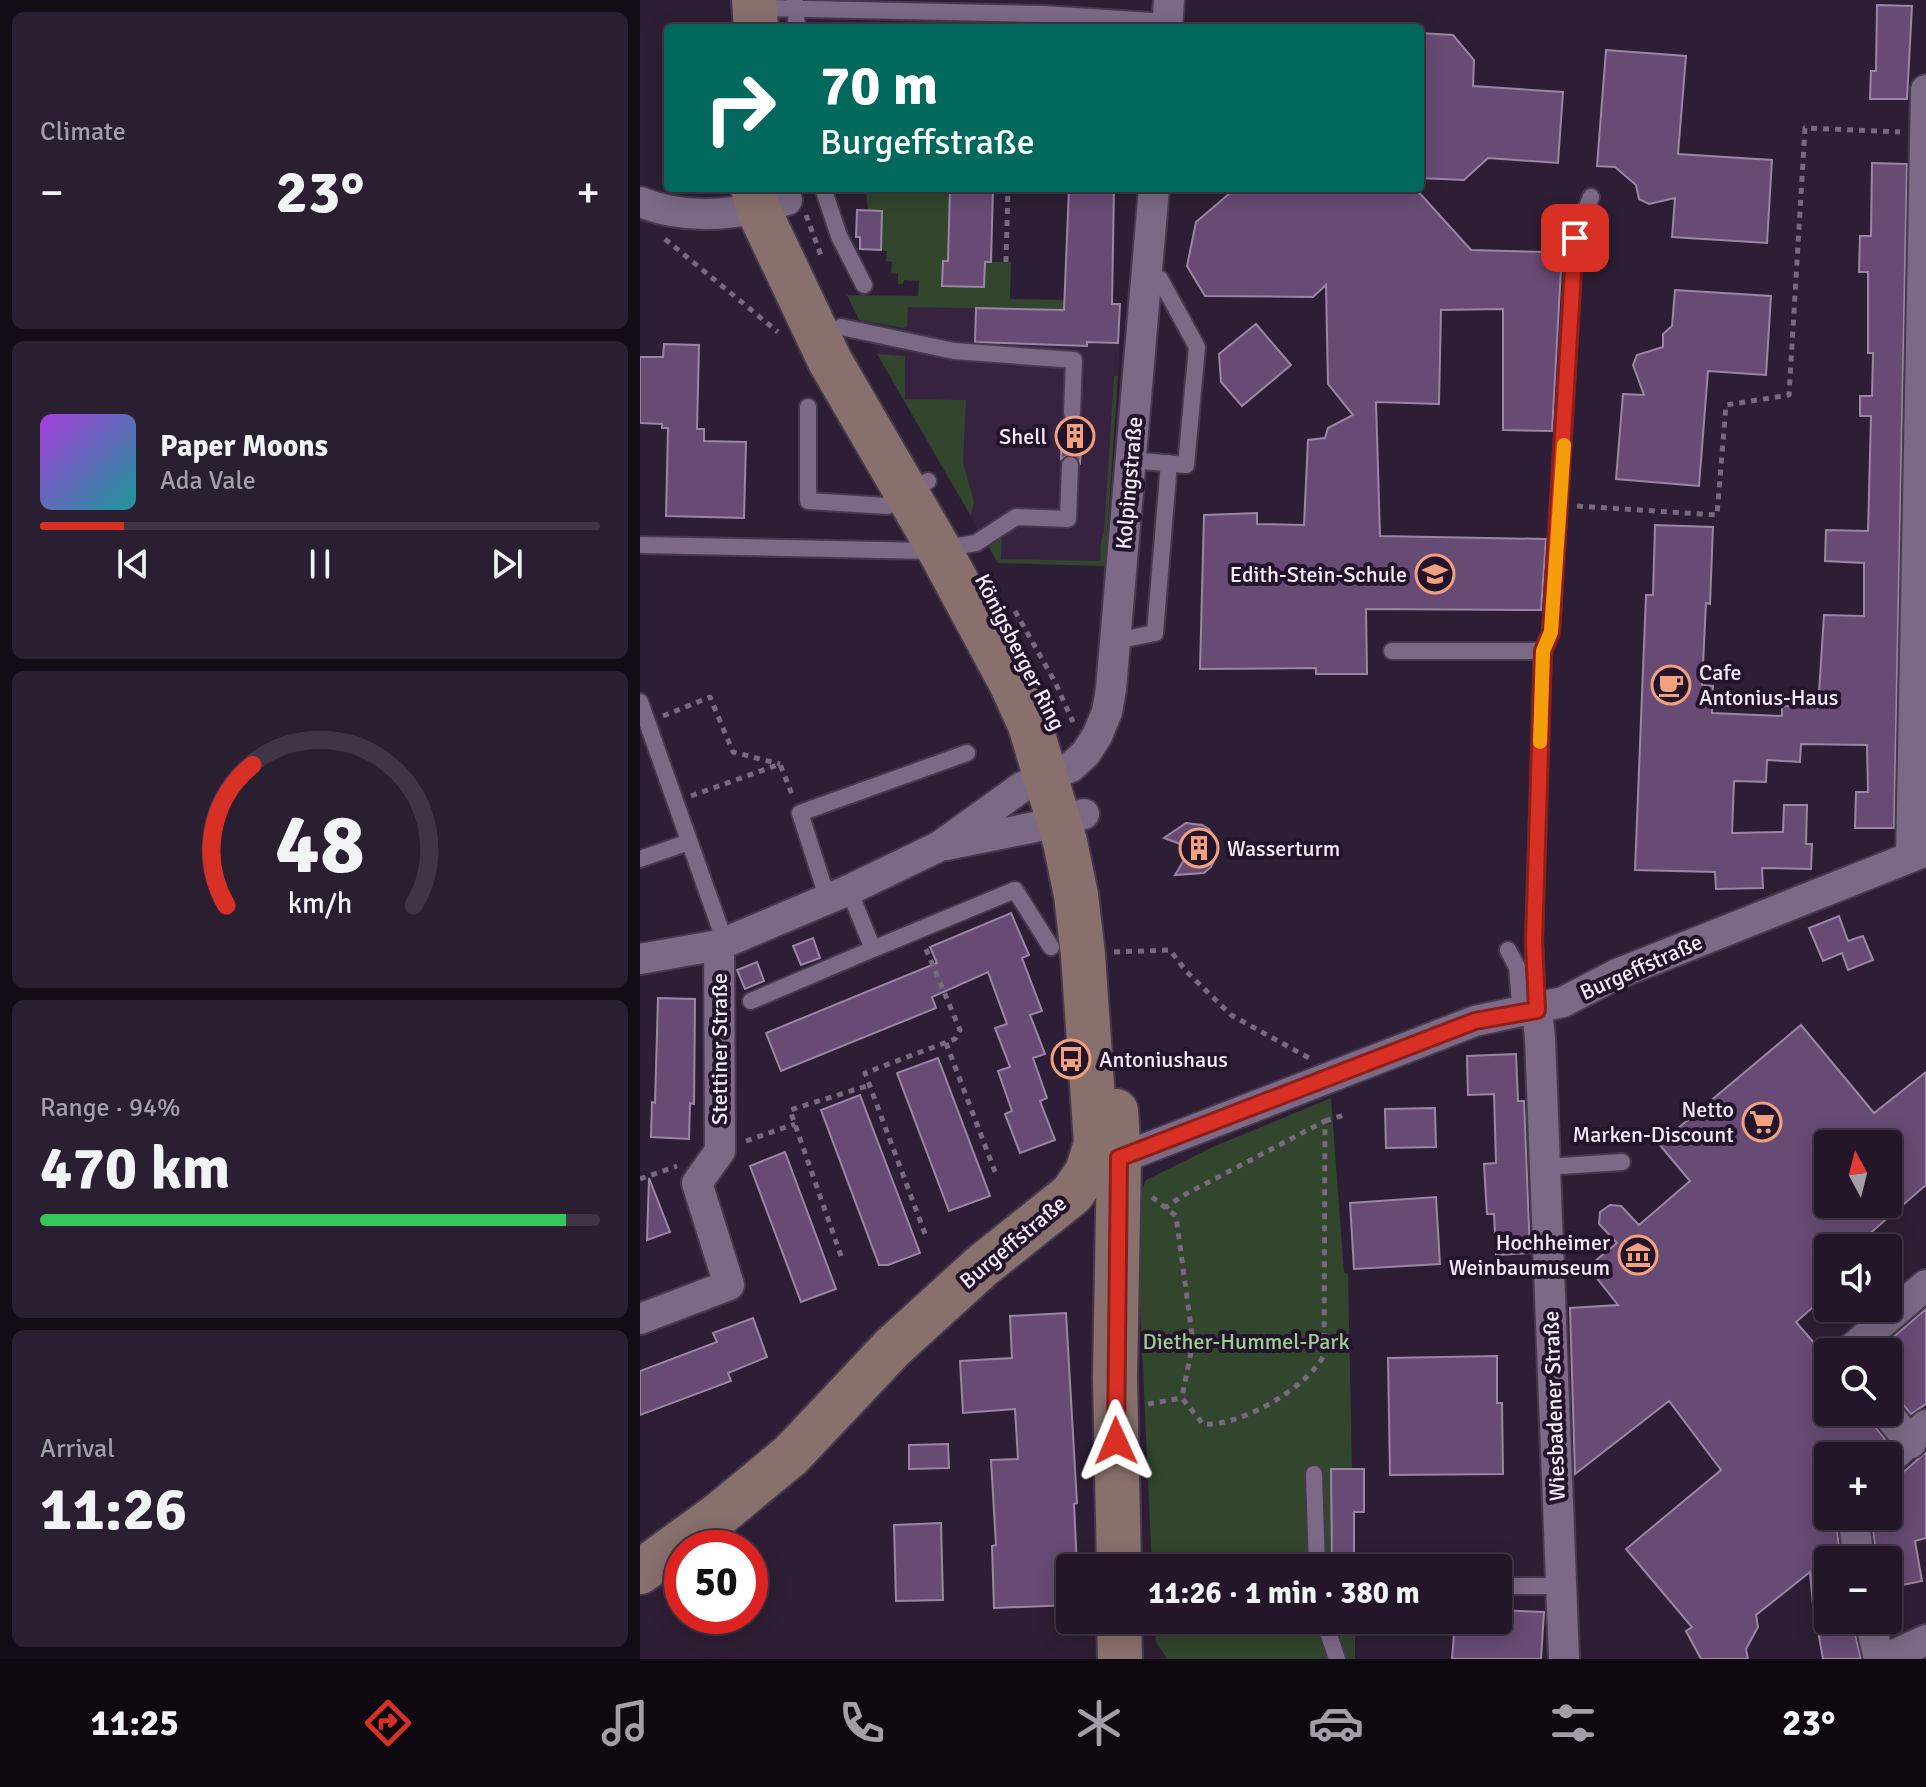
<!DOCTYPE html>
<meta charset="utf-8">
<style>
:root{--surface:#221628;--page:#2a1f30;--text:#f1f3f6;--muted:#a29fa8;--line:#3f3545;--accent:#d93025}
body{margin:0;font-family:Signika,sans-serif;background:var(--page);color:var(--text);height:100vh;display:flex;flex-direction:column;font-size:30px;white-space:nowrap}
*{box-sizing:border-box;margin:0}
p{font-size:26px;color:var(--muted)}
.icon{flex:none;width:44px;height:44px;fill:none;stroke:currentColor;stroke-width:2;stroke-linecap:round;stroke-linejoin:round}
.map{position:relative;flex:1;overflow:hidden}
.sheet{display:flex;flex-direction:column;gap:12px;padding:12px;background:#130c16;width:640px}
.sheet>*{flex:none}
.guide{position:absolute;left:24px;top:24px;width:760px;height:168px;border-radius:8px;box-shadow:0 4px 20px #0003,0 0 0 2px var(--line);background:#00695c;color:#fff;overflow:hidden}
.needle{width:52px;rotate:353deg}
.tools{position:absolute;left:1174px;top:1130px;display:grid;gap:16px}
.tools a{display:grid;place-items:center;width:88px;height:88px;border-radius:8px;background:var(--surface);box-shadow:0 4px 20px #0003,0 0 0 2px var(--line);font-size:40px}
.speed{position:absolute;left:24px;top:1530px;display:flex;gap:16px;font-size:40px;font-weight:700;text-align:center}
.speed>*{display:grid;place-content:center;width:104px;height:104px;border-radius:50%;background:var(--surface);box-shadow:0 4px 20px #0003,0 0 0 2px var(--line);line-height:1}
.speed .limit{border:12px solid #d22;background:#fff;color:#111}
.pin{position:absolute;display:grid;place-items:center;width:68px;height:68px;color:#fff;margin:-34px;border-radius:16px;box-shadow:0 4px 12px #0006}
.me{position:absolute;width:88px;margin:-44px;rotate:359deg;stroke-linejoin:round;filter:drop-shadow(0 0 6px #0008)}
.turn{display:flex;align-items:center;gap:28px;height:168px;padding:0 24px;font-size:36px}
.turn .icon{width:104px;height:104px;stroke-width:2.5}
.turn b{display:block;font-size:56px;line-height:68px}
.big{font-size:60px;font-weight:700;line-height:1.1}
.sheet .tile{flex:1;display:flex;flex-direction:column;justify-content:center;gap:12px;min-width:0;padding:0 28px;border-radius:12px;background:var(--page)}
.sheet .dial{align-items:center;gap:0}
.dial svg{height:208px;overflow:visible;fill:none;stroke:var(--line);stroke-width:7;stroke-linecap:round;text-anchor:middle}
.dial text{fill:var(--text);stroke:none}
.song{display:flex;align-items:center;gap:24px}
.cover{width:96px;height:96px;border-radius:12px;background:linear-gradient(135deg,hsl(280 70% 55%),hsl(180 70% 35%))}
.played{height:8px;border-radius:4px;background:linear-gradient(90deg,var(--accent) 15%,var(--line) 15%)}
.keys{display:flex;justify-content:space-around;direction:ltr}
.heat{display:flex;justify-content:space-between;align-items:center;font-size:44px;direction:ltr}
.charge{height:12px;border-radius:6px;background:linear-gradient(90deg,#34c759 94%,var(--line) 0)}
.trip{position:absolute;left:416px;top:1554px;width:456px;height:80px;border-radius:8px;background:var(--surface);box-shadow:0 4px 20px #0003,0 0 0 2px var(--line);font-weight:700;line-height:80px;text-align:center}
.tabs{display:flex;height:128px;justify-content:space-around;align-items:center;background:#0e0910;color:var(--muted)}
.tabs .icon{width:56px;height:56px}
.tabs .active{color:var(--accent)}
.tabs b{font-size:36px;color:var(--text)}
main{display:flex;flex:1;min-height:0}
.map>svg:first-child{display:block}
.built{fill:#37223f}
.green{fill:#32452d}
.building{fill:#674b74;stroke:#9a86a3;stroke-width:2;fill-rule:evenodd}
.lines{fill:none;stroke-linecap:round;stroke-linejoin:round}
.service-casing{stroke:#47394d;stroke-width:20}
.minor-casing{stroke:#47394d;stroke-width:34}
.secondary-casing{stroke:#47394d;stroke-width:48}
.path{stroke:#77697e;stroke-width:5;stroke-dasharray:6 6;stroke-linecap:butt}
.service{stroke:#7c6985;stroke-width:16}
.minor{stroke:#7c6985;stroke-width:30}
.secondary{stroke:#88706c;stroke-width:44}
.route-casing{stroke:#8d1f18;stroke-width:20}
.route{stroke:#d93025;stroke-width:14}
.slow{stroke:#f59e0b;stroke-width:14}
.labels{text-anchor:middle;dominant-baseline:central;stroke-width:8;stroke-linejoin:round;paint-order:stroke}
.poi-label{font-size:22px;fill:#f5ebfb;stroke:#24142b;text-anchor:end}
.street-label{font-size:22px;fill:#f5ebfb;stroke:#24142b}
.park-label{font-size:22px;fill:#9bcf8f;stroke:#24142b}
</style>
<main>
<section class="sheet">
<div class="tile"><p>Climate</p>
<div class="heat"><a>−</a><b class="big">23°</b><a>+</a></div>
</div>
<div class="tile">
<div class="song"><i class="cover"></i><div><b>Paper Moons</b><p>Ada Vale</p></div></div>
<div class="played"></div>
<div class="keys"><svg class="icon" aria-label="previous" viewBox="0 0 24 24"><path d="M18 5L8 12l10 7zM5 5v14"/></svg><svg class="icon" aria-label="pause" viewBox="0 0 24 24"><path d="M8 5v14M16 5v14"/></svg><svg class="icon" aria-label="next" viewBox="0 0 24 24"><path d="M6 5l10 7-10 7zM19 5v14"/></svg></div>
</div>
<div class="tile dial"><svg viewBox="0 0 100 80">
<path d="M14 69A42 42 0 1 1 86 69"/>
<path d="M14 69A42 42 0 0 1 24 15" stroke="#d93025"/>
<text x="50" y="56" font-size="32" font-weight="700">48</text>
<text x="50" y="72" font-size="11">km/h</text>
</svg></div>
<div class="tile"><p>Range · 94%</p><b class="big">470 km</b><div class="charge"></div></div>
<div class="tile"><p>Arrival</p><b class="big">11:26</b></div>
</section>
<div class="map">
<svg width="1286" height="1659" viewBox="0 0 1286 1659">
<rect width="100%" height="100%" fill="#2e1e35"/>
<path class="built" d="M 207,295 L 467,301 L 466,342 L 480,343 L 465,566 L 358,563 L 284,437 Z"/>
<path class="green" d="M 221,188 L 310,188 L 308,261 L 303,261 L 302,286 L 345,262 L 371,262 L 370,299 L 467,301 L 467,311 L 268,307 L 267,326 L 264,328 L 219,320 L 207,295 L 278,296 L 279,281 L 264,280 L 263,284 L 258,284 L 258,274 L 251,273 L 252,262 L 246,261 L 247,251 L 241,250 L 242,212 L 228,211 L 226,192 L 221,192 Z
M 237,354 L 265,356 L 265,399 L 326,400 L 323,463 L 334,502 L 331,516 Z
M 474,376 L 478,376 L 465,566 L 358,563 L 348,546 L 362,539 L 361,559 L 460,561 L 461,541 L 464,533 Z
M 691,1098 L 704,1273 L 708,1274 L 714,1568 L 512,1568 L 496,1216 L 499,1197 L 506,1180 L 575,1146 Z
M 514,1620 L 715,1620 L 715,1659 L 527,1659 L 516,1642 Z"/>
<path class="building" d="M 1237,5 L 1272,6 L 1267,99 L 1230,99 L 1231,71 L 1236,71 Z
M 780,33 L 813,35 L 834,60 L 833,86 L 923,92 L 918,163 L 848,158 L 824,180 L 780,178 Z
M 966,50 L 1046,56 L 1038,154 L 1132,160 L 1127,243 L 1032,237 L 1035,198 L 1009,204 L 999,199 L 996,185 L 975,167 L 957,166 Z
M 1232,163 L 1267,164 L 1254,828 L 1215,828 L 1216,792 L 1228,792 L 1227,745 L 1161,744 L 1160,762 L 1127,760 L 1126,782 L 1094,781 L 1092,833 L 1143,832 L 1144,805 L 1167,805 L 1166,844 L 1172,844 L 1171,869 L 1122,868 L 1123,888 L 1076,889 L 1075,872 L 995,870 L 1006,595 L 1013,595 L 1015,525 L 1073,527 L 1070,604 L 1066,603 L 1062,685 L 1073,686 L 1072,713 L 1142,716 L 1142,706 L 1178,708 L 1184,615 L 1224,616 L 1224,563 L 1185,561 L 1186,530 L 1228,531 L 1231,416 L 1220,416 L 1220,396 L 1232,396 L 1233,353 L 1228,353 L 1228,272 L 1219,272 L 1220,236 L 1231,236 Z
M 310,188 L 353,188 L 351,262 L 345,262 L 344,287 L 302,286 L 303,261 L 308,261 Z
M 429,188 L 474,188 L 472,304 L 480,304 L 478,343 L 447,342 L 447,346 L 335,342 L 336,308 L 424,310 Z
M 596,188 L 775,188 L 831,250 L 906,252 L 921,269 L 912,431 L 863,430 L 863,309 L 801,310 L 799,404 L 736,402 L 740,536 L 906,539 L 901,610 L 726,609 L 727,674 L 676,674 L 676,668 L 560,669 L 564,515 L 617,513 L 617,524 L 664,525 L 668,440 L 685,438 L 688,428 L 713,415 L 688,384 L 686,285 L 673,297 L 565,296 L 547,266 L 556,222 Z
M 217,210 L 242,211 L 241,250 L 220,249 L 220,237 L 216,237 Z
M 1035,290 L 1131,296 L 1126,375 L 1068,371 L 1059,486 L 976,479 L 983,394 L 1004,395 L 993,365 L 997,355 L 1023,347 L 1023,334 L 1032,326 Z
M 616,324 L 651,365 L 602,406 L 581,382 L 579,354 Z
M 24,344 L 59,345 L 57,429 L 64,429 L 64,441 L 106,442 L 104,518 L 26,516 L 28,428 L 22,428 L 22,424 L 0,423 L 0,357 L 23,357 Z
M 422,426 L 448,426 L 447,446 L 441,446 L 440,463 L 431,454 L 421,459 Z
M 546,823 L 562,825 L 569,829 L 578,843 L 578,852 L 571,867 L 564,873 L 535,875 L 551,848 L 524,838 Z
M 371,913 L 389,955 L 382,958 L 402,1011 L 390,1015 L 405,1054 L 393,1058 L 407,1098 L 400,1101 L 415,1140 L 380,1153 L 365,1114 L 372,1111 L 358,1071 L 370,1067 L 355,1028 L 367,1024 L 348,972 L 292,997 L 296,1008 L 141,1071 L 126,1033 L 297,963 L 290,947 Z
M 1199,916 L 1208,941 L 1223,936 L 1233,960 L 1208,970 L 1202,953 L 1183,961 L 1169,928 Z
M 173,938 L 180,958 L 161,965 L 153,946 Z
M 117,962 L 124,981 L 105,989 L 97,970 Z
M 18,998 L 55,999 L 54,1104 L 50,1103 L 49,1139 L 11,1137 L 12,1102 L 15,1103 Z
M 1161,1025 L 1234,1113 L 1286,1072 L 1286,1185 L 1213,1248 L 1188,1248 L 1188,1294 L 1156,1322 L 1188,1359 L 1188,1412 L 1228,1412 L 1232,1423 L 1245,1439 L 1231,1456 L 1188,1456 L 1188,1516 L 1195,1516 L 1201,1560 L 1188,1560 L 1188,1605 L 1173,1605 L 1170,1572 L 1116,1615 L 1118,1627 L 1106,1649 L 1108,1659 L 1061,1659 L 1046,1631 L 1052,1627 L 986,1549 L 1081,1470 L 1029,1401 L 935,1474 L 930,1308 L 978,1305 L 948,1267 L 977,1243 L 959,1224 L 960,1212 L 970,1205 L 981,1206 L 999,1225 L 1050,1181 L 1019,1144 ZM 1188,1144 L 1248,1144 L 1248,1204 L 1188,1204 Z
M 876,1054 L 878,1101 L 884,1101 L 890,1253 L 856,1255 L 854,1214 L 847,1214 L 844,1164 L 856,1163 L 854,1094 L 828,1095 L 827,1056 Z
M 298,1058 L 350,1196 L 309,1211 L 257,1073 Z
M 220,1095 L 280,1253 L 248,1265 L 239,1265 L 181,1110 Z
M 795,1108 L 796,1147 L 746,1148 L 745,1109 Z
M 145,1152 L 196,1289 L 161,1302 L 110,1166 Z
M 9,1178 L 30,1232 L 7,1240 Z
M 796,1197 L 800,1264 L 714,1269 L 710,1203 Z
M 1286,1309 L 1286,1404 L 1271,1414 L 1259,1400 L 1248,1395 L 1248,1352 L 1236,1352 Z
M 426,1313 L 437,1503 L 434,1504 L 437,1568 L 430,1568 L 430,1605 L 354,1608 L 352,1546 L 356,1545 L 351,1460 L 378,1459 L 375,1409 L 323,1413 L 320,1361 L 372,1358 L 370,1316 Z
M 113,1318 L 127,1357 L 88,1373 L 91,1381 L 0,1415 L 0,1371 L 77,1342 L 73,1333 Z
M 857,1356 L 857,1403 L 862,1403 L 863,1474 L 750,1475 L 748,1358 Z
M 308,1444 L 309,1468 L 269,1469 L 269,1445 Z
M 1286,1452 L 1286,1538 L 1275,1541 L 1282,1581 L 1248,1588 L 1248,1560 L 1237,1560 L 1231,1516 L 1248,1516 L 1248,1478 L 1260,1475 Z
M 691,1469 L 724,1469 L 724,1512 L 714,1512 L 714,1568 L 694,1568 L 692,1562 Z
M 301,1523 L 303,1600 L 256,1601 L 254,1525 Z
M 858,1610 L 904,1612 L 901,1659 L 812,1659 L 815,1620 L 858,1620 Z
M 1176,1620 L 1212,1620 L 1221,1659 L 1183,1659 Z"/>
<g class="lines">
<defs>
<path id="service" d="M 155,2 L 157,28
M 117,8 L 404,14 L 528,22
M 183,188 L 199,236 L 224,285
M 201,327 L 314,351 L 434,360 L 432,413
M 168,407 L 168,501 L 247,506 L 288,481
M 491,460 L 546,465 L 557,347 L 520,279 L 507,271
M 0,545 L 289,551 L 336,543 L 376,517 L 428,519 L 430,465
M 475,641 L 515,633 L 529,463
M 752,651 L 903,651
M 0,702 L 85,942
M 0,859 L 49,842
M 188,900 L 160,813 L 327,753
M 233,949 L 375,890 L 411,947
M 868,950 L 877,967 L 881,1013
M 111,1001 L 233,949 L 209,890
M 897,1010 L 894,941 L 903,651 L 911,632 L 935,238 L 951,197
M 905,1167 L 982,1162
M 674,1474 L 677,1568
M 858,1586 L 921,1586
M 684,1620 L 697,1659"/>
<path id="minor" d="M 527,28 L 529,0
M 0,202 C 47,221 100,215 147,200 L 137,188
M 306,845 L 395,827 L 444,814
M 1271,857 L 1286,90
M 0,959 L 79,945 L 209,890 L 300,846 L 382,787 L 431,767 L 446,753 L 457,736 L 467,712 L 471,689 L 514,188
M 897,1010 L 900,1038 L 924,1659
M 464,1154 L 479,1158 L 489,1155 L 835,1021 L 923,1002 L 977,974 L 1286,851
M 0,1319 L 89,1285 L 57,1183 L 80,1151 L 79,945
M 1208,1352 L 1286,1285
M 1246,1412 L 1271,1443
M 1248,1461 L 1286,1425
M 1213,1516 L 1219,1560
M 1230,1620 L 1239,1659
M 1245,1659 L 1286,1640"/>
<path id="secondary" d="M 114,0 L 116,28
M 476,1111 L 479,1158 L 475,1377 L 479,1568
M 0,1572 L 81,1513 L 151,1455 L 253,1347 L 342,1266 L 432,1194 L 447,1172 L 456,1143 L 443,955 L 436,895 L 425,842 L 390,725 L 371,683 L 299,549 L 190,361 L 118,209 L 113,188
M 479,1620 L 480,1659"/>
</defs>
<use href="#service" class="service-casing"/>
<use href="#minor" class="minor-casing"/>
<use href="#secondary" class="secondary-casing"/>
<path class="path" d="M 166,215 L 182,258
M 25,239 L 138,332
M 366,262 L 368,188
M 937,506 L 1077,515 L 1086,405 L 1149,395 L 1165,128 L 1260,132
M 375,611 L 415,682 L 433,722
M 23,716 L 70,697 L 93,752 L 140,764
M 51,796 L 140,764 L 153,797
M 286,949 L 320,1030 L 315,1039 L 225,1073 L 287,1239
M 474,952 L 530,950 L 546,971 L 591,1015 L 669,1058
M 306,1043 L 357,1177
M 685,1121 L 704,1115
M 106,1141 L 155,1124
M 0,1179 L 37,1166
M 512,1197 L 536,1216 L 553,1342 L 542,1397
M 201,1256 L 150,1110 L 230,1085
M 508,1404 L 542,1398 L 563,1424 C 600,1427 667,1388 684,1355 L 685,1121 L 542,1196 L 525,1208"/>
<use href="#service" class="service"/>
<use href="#minor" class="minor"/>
<use href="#secondary" class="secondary"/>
</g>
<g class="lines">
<defs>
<path id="route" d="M 476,1441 L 479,1158 L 835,1021 L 897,1010 L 894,941 L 903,651 L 911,632 L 935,238"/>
</defs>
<use href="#route" class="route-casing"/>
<use href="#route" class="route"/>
<path class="slow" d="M 900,742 L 903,651 L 911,632 L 924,445"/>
</g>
<defs>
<symbol id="building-ring" viewBox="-11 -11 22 22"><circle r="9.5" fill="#24142b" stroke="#f1a17d" stroke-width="1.5"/><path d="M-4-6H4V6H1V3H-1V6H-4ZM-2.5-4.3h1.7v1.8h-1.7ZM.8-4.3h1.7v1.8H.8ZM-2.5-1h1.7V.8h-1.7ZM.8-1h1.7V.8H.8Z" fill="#f1a17d"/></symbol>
<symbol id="school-ring" viewBox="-11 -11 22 22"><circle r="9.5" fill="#24142b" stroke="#f1a17d" stroke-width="1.5"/><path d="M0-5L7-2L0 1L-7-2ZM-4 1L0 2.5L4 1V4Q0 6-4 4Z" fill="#f1a17d"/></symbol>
<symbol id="cafe-ring" viewBox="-11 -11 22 22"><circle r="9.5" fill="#24142b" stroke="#f1a17d" stroke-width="1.5"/><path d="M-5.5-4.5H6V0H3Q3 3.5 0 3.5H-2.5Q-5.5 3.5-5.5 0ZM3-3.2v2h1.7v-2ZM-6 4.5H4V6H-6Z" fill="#f1a17d"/></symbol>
<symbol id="bus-ring" viewBox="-11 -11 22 22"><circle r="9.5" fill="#24142b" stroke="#f1a17d" stroke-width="1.5"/><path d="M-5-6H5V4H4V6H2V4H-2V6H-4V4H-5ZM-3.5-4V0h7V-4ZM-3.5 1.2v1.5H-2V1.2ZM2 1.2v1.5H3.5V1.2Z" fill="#f1a17d"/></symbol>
<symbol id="supermarket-ring" viewBox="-11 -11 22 22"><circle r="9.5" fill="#24142b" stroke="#f1a17d" stroke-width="1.5"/><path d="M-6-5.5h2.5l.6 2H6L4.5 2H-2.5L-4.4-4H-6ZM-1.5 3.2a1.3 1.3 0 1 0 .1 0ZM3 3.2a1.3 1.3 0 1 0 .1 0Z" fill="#f1a17d"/></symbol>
<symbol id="museum-ring" viewBox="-11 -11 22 22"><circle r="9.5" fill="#24142b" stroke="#f1a17d" stroke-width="1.5"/><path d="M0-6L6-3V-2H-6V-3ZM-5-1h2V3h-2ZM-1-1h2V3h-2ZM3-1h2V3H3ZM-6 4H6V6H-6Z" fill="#f1a17d"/></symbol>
</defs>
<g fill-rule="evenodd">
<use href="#building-ring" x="413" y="414" width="44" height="44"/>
<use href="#school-ring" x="773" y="552" width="44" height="44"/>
<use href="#cafe-ring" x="1009" y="663" width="44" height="44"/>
<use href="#building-ring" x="537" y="826" width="44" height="44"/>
<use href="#bus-ring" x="409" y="1037" width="44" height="44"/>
<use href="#supermarket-ring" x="1100" y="1100" width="44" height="44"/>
<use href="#museum-ring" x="976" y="1233" width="44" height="44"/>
</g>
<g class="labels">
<g class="poi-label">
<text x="407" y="436">Shell</text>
<text x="767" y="574">Edith-Stein-Schule</text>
<text x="1059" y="672" text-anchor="start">Cafe<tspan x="1059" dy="25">Antonius-Haus</tspan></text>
<text x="587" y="848" text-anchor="start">Wasserturm</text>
<text x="459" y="1059" text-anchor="start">Antoniushaus</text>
<text x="1094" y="1109">Netto<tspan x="1094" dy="25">Marken-Discount</tspan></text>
<text x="970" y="1242">Hochheimer<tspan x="970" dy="25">Weinbaumuseum</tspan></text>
</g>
<g class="street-label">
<text transform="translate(489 483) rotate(-85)">Kolpingstraße</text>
<text transform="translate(380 652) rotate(63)">Königsberger Ring</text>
<text transform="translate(1001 967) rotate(-24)">Burgeffstraße</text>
<text transform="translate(79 1049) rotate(-90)">Stettiner Straße</text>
<text transform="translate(373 1242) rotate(-40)">Burgeffstraße</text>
<text transform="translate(914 1406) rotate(-92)">Wiesbadener Straße</text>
</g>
<g class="park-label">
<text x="606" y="1341">Diether-Hummel-Park</text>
</g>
</g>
</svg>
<div class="tools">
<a><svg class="needle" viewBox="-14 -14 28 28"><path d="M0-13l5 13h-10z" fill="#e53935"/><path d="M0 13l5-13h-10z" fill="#a29fa8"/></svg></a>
<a><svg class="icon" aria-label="sound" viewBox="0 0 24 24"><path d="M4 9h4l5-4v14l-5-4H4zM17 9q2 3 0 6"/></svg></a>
<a><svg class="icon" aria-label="search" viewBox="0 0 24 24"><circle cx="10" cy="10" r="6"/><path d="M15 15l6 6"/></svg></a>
<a>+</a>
<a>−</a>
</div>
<div class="speed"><div class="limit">50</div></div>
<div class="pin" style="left:935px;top:238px;background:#d93025"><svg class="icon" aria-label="arrive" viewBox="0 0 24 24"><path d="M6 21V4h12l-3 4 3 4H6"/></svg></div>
<svg class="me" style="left:476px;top:1441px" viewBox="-20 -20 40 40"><path d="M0-17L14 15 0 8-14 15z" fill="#d93025" stroke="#fff" stroke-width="4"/></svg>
<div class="trip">11:26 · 1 min · 380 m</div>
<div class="guide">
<div class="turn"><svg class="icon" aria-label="right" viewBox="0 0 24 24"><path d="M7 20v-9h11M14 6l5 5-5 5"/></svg><div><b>70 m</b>Burgeffstraße</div></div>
</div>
</div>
</main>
<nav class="tabs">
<b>11:25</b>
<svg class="icon active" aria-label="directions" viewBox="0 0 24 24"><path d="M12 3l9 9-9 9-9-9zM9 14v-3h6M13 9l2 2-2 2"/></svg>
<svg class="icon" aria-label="music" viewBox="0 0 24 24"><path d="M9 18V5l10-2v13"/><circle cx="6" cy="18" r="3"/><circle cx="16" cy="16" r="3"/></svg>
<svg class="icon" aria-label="phone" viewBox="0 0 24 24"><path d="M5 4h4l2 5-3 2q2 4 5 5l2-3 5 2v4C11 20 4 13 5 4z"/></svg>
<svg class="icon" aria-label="climate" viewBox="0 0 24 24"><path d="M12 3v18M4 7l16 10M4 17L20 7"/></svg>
<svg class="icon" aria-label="car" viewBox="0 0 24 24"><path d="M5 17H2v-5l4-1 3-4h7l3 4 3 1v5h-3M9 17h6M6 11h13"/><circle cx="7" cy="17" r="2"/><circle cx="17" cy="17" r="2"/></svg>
<svg class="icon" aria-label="filters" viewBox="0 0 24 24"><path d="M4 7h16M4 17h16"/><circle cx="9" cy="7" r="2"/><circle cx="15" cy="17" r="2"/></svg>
<b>23°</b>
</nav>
